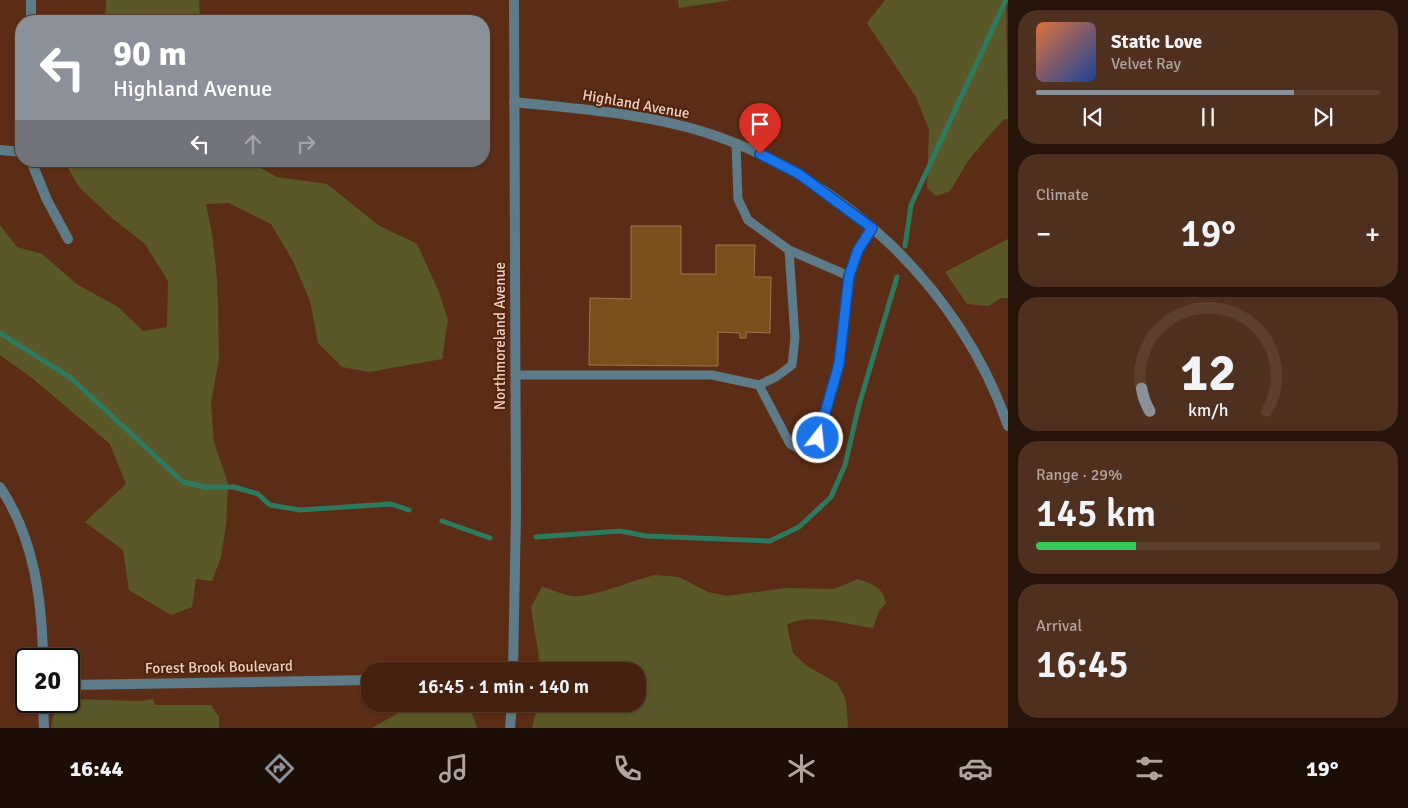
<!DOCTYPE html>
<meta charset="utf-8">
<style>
:root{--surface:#452210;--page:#4f2f1e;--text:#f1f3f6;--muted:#b0a49f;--line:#5d3f30;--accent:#8c9099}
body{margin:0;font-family:Signika,sans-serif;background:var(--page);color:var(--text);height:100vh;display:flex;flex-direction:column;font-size:19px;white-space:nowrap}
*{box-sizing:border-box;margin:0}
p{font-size:16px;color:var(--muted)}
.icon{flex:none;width:28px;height:28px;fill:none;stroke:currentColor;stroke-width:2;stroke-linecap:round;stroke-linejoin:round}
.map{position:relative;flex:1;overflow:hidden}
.drawer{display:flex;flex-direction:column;gap:10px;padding:10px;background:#261309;width:400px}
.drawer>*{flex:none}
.hud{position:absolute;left:15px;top:15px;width:475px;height:152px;border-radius:20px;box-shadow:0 1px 4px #0004,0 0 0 1px var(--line);background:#8c9099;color:#fff;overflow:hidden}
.speed{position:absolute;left:15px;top:648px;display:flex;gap:10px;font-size:25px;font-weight:700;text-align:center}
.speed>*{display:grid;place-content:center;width:65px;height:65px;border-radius:50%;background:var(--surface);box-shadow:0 1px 4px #0004,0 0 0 1px var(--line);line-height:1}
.speed .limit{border:2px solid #111;border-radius:8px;background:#fff;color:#111}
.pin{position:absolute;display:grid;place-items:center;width:42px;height:42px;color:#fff;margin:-51px -21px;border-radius:50% 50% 50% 0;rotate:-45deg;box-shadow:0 0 5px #0007}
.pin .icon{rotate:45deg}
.me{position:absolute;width:55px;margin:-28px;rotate:16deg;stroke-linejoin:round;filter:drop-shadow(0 0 4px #0008)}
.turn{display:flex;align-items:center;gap:18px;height:105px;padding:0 15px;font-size:22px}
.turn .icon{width:65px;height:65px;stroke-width:2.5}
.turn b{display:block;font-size:35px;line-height:42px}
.lanes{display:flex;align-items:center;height:48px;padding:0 15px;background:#0003;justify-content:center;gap:25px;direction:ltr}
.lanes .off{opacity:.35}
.big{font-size:38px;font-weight:600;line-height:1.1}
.drawer .tile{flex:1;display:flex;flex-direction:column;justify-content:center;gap:8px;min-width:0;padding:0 18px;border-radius:20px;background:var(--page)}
.drawer .dial{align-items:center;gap:0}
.dial svg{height:130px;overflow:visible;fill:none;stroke:var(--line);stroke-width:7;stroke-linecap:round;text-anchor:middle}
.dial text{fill:var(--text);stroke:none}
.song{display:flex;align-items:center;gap:15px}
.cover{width:60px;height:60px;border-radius:8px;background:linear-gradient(135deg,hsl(20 70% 55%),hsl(220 70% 35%))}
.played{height:5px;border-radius:2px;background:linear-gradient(90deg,var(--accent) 75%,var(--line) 75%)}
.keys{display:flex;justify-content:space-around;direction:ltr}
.heat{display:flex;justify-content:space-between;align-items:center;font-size:28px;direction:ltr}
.charge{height:8px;border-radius:4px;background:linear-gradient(90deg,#34c759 29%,var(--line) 0)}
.trip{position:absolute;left:361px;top:662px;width:285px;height:50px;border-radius:20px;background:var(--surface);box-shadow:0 1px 4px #0004,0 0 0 1px var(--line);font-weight:600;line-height:50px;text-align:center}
.tab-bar{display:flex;height:80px;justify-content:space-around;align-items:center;background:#1c0e06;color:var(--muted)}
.tab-bar .icon{width:35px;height:35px}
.tab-bar .on{color:var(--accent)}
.tab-bar b{font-size:22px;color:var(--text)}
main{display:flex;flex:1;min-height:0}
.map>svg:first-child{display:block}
.green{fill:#5a5829}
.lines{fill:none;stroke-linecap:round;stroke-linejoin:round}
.stream{stroke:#2d7a5e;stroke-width:5}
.building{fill:#7b4f1b;stroke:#9f764d}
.service{stroke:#5d7b88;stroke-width:9}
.minor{stroke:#5d7b88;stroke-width:10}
.tertiary{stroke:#5d7b88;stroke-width:10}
.route-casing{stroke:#114b97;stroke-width:12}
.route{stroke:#1a73e8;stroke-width:9}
.labels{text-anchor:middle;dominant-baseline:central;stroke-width:4;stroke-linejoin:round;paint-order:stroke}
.street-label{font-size:15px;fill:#eed0c3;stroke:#50230b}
</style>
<main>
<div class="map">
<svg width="1008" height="728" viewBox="0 0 1008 728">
<rect width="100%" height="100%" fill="#5c2d16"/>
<path class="green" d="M 106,0 L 199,0 L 200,21 L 105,21 Z
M 678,0 L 732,0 L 679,8 Z
M 885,0 L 1006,0 L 1008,119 L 1003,120 L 970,158 L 950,191 L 936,196 L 927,188 L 929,130 L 916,97 L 867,23 Z
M 64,161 L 248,161 L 277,177 L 327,184 L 378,225 L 417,244 L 439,292 L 448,320 L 442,359 L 369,372 L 342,367 L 318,343 L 310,301 L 293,261 L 271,224 L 229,203 L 206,204 L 213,239 L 217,279 L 219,358 L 211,404 L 214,442 L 228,483 L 226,525 L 221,557 L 212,581 L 196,579 L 192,607 L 171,615 L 129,590 L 123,550 L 85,522 L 126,484 L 110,444 L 32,378 L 0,355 L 0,225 L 17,247 L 42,254 L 78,285 L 118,307 L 143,331 L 167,327 L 168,281 L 145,244 L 112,218 L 79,187 Z
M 1008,239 L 1008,298 L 1001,298 L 989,306 L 967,304 L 945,272 Z
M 656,575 L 679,577 L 708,592 L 727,596 L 787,588 L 834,589 L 858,579 C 872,584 883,587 886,603 L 879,611 L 873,628 C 847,625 810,612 787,625 L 793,653 L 807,666 L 837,683 L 846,700 L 848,728 L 532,728 L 538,704 L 638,704 L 638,671 L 541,671 L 531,607 L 542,587 C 552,589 563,595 572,596 C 594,598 634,579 656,575 Z
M 69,699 L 140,701 L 153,699 L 155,705 L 211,705 L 219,717 L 219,728 L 51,728 L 53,716 Z
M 469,705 L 477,728 L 372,728 L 407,708 Z"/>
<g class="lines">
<path class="stream" d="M 905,246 L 911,205 L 1006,0
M 0,333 L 71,378 L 183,482 L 205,487 L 234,487 L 258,494 L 270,505 L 300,510 L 391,504 L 409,510
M 442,521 L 490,538
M 536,537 L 620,531 L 646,536 L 770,541 L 799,527 L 831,497 L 845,465 L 859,405 L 897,277"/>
</g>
<path class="building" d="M 631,226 L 681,226 L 681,274 L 716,274 L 716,245 L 755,245 L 754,277 L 771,277 L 770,333 L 746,332 L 746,338 L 740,338 L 740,333 L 718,332 L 718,366 L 589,365 L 590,298 L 631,299 Z"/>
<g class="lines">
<path class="service" d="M 789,250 L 849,276
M 515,375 L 712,375 L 759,385 L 776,377 L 792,365 L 795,338 L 789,250 L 748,220 L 738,199 L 736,144
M 759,385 L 790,444 L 801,450 L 809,450 L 818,438 L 839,364 L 849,276 L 858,250 L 872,228"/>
<path class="minor" d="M 31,0 L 31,21
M 514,102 C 578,109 643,113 704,132 C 841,175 962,290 1008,426
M 0,150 L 21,152
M 31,161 L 47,200 L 68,239
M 0,487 C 34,538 42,599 43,659
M 69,685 L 370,680
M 43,701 L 44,728"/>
<path class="tertiary" d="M 513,671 L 516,513 L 514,0
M 510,728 L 512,704"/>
</g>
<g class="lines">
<defs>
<path id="route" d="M 760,154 L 799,174 L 872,228 L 858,250 L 849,276 L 839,364 L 818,438"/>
</defs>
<use href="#route" class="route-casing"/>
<use href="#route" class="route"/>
</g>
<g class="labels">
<g class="street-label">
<text transform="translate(636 104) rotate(10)">Highland Avenue</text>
<text transform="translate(500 336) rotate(-90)">Northmoreland Avenue</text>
<text transform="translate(219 667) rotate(-1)">Forest Brook Boulevard</text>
</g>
</g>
</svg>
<div class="speed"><div class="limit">20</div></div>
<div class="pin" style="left:760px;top:154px;background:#d93025"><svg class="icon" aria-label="arrive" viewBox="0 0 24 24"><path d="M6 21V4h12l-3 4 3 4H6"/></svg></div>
<svg class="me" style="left:818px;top:438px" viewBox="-20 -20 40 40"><circle r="17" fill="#1a73e8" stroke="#fff" stroke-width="3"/><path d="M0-11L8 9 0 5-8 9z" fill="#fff"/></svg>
<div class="trip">16:45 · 1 min · 140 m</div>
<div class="hud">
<div class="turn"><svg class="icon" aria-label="left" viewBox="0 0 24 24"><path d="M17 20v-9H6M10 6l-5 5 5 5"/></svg><div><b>90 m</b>Highland Avenue</div></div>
<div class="lanes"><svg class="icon" aria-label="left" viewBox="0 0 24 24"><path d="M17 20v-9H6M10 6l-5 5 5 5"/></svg><svg class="icon off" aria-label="ahead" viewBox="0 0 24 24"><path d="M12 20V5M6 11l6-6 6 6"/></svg><svg class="icon off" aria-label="right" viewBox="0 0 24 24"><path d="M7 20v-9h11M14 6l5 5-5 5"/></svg></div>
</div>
</div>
<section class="drawer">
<div class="tile">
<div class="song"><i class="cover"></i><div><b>Static Love</b><p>Velvet Ray</p></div></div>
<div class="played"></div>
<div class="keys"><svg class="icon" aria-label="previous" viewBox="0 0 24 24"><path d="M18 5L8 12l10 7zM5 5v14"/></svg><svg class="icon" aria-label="pause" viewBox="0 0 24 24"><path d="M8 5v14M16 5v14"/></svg><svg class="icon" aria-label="next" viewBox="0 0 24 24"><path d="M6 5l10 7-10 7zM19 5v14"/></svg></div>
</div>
<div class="tile"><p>Climate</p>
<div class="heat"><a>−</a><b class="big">19°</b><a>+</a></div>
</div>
<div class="tile dial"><svg viewBox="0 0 100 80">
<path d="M14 69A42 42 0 1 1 86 69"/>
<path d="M14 69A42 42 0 0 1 9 55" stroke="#8c9099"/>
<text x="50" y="56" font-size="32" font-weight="700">12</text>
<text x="50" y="72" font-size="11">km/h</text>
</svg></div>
<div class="tile"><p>Range · 29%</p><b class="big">145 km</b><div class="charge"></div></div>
<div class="tile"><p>Arrival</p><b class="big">16:45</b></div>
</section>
</main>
<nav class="tab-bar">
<b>16:44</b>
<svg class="icon on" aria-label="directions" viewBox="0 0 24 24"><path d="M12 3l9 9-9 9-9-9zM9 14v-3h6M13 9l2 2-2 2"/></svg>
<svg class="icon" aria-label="music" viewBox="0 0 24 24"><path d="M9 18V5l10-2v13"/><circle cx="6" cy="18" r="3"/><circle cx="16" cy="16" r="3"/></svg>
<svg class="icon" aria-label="phone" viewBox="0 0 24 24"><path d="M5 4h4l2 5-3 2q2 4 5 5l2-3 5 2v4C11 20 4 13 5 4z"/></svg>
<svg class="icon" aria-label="climate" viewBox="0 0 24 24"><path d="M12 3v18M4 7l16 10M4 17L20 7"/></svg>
<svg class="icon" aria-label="car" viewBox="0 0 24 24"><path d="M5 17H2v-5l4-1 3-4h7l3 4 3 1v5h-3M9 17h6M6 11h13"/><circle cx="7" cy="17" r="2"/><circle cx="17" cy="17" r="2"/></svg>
<svg class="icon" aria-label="filters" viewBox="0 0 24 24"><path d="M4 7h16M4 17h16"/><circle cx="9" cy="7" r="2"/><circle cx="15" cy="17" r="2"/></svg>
<b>19°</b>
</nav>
